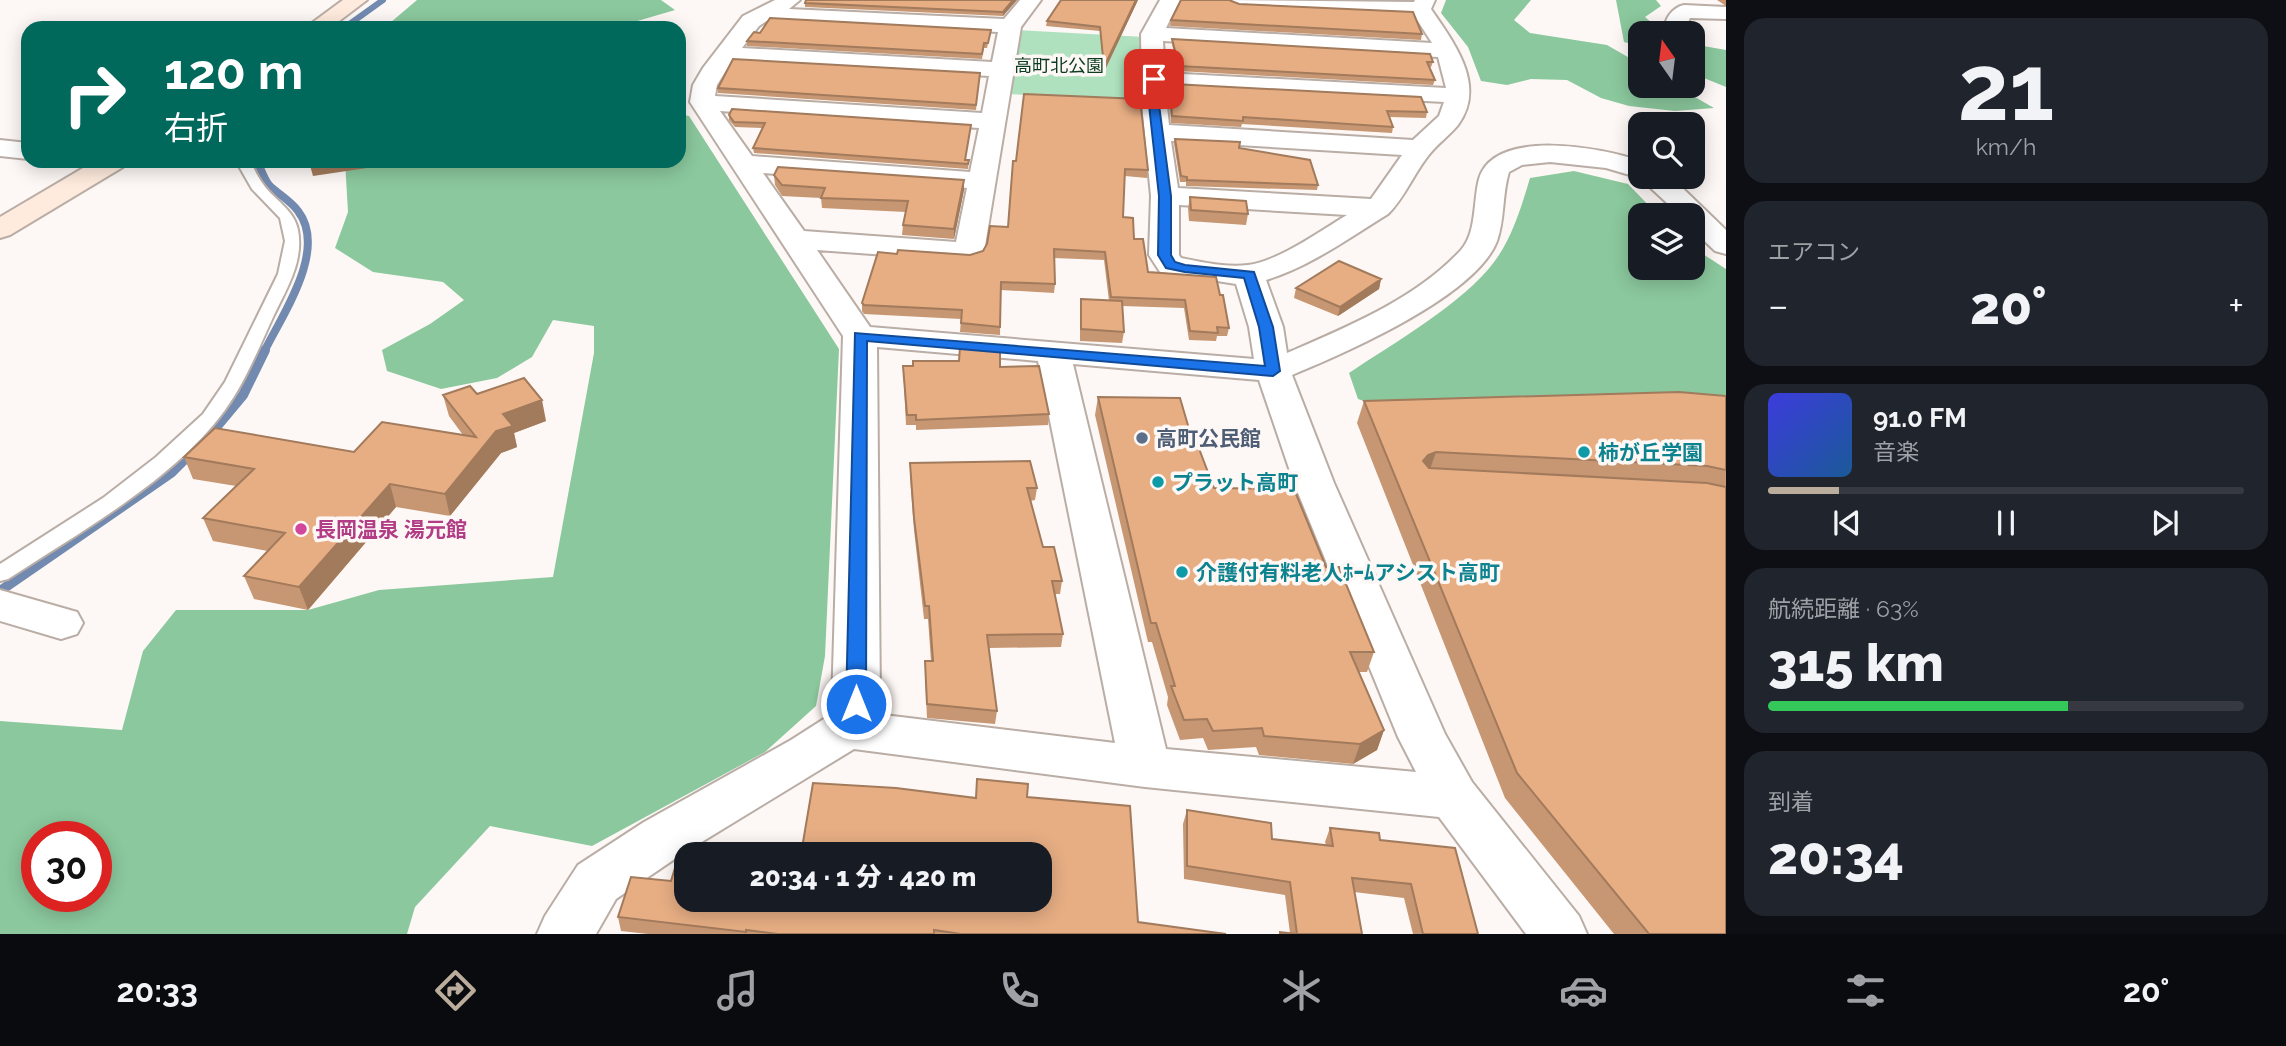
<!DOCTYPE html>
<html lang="ja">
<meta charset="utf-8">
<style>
:root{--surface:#171b24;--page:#20242c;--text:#f1f3f6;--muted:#9ea1a6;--line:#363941;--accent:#bbad9c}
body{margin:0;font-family:Raleway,"Noto Sans JP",sans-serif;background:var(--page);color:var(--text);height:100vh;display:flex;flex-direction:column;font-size:26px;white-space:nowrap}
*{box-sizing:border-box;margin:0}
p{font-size:23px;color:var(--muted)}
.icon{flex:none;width:38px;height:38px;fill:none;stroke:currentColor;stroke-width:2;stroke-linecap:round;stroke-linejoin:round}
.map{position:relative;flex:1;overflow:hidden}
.drawer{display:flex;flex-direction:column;gap:18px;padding:18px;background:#0d0f14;width:560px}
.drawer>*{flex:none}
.guide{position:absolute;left:21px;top:21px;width:665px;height:147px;border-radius:21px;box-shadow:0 4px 18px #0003;background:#00695c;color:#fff;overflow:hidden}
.needle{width:46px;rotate:346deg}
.tools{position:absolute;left:1628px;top:21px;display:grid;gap:14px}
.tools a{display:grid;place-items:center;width:77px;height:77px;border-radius:14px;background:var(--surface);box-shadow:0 4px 18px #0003;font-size:35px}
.speed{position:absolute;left:21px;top:821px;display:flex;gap:14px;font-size:35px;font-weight:700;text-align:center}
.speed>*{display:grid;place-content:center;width:91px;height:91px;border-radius:50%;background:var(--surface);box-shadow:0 4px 18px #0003;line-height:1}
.speed .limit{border:10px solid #d22;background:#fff;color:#111}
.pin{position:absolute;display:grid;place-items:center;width:60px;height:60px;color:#fff;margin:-30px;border-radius:14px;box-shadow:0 4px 10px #0006}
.me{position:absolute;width:77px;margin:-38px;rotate:0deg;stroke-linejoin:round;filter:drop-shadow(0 0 5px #0008)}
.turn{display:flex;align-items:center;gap:24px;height:147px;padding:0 28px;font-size:32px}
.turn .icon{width:91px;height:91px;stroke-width:2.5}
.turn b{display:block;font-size:49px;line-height:60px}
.big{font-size:52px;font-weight:800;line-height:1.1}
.drawer .tile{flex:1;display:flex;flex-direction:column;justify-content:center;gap:10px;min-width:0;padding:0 24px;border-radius:21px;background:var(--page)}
.drawer .dial{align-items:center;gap:0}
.dial b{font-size:91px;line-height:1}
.song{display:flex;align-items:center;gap:21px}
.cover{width:84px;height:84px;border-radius:10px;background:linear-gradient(135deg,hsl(240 70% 55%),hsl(210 70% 35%))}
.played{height:7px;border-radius:4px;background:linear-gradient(90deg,var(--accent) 15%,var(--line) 15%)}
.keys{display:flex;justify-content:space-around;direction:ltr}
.heat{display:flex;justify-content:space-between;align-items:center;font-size:38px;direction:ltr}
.charge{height:10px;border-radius:5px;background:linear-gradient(90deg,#34c759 63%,var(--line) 0)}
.trip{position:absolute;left:674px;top:842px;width:378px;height:70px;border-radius:21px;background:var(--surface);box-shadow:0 4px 18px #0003;font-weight:800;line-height:70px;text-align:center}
.dock{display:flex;height:112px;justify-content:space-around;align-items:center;background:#090b0e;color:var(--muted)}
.dock .icon{width:49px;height:49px}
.dock .active{color:var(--accent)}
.dock b{font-size:32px;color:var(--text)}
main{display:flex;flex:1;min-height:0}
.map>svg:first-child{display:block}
.green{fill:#afe1be}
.forest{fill:#8bc89d;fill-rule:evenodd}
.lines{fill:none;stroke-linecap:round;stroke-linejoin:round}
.stream-far2{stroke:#728ab0;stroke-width:6}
.stream-far1{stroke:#728ab0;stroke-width:8}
.stream{stroke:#728ab0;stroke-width:10}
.lane-casing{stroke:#b9ada5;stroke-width:4}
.street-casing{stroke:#b9ada5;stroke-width:4}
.secondary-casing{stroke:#b9ada5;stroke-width:4}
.lane{fill:#fff;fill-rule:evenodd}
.street{fill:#fff;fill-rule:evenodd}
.secondary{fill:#feebdd;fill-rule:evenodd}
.wall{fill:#c79672}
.shaded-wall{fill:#a27a5c}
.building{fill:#e7ae84;stroke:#a27a5c;stroke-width:2}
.route{fill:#1a73e8;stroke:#114b97;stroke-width:2}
.service-dot{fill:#5c6f8a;stroke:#fdf8f5;stroke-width:2.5}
.culture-dot{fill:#0f9aa8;stroke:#fdf8f5;stroke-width:2.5}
.hotel-dot{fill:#d1479c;stroke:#fdf8f5;stroke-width:2.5}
.labels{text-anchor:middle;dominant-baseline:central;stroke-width:7;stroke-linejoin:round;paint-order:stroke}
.far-park-label{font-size:18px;fill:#0b3b20;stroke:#fdf8f5}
.service-label{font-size:21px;font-weight:bold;fill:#4e5e75;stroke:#fdf8f5;text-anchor:start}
.culture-label{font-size:21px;font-weight:bold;fill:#0d838f;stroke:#fdf8f5;text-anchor:start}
.hotel-label{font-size:21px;font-weight:bold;fill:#b23c85;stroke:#fdf8f5;text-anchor:start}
</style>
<main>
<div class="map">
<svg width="1726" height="934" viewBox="0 0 1726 934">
<rect width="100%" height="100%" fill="#fdf8f5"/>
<path class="green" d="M 1016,30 L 1145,37 L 1145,101 L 1006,94 Z"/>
<path class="forest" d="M 417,0 L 661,0 L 675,10 L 634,22 L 633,28 L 384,28 Z
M 1446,0 L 1531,0 L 1514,20 L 1530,33 L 1607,45 L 1640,64 L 1640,86 L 1676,86 L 1714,108 L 1675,111 L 1629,106 L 1601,98 L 1567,80 L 1531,79 L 1507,85 L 1481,81 L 1468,47 L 1441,13 Z
M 1616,0 L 1656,0 L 1661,6 L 1645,17 L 1664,33 L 1640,33 L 1640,46 L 1624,42 Z
M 1692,44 L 1726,50 L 1726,87 L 1704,78 L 1692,66 Z
M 679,114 L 689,116 L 839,349 L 825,656 L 816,706 L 765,752 L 592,846 L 490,826 L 415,907 L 407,934 L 0,934 L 0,721 L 122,730 L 143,651 L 176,610 L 308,610 L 379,590 L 553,577 L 594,353 L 594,326 L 553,320 L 532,357 L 497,378 L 441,389 L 387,371 L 382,350 L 430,324 L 464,300 L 443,282 L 373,272 L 335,248 L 348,212 L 345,161 L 679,161 ZM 37,836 L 96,836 L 96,896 L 37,896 Z
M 1574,171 L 1628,184 L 1658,215 L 1640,215 L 1640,268 L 1692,268 L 1692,247 L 1726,269 L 1726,410 L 1402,414 L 1358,399 L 1349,373 C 1392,344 1464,303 1494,262 C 1512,239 1522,205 1530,178 Z"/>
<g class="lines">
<path class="stream-far2" d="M 344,28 L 383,0"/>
<path class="stream-far1" d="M 257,161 C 261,169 264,179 269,185 C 278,194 291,201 298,211 C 328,250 282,315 264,352"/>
<path class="stream" d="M 208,437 L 243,395 L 265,350
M 0,591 L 171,473 L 192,452"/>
<defs>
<path id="lane" d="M 236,161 L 250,161 C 254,169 258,177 263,184 C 274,200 294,209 298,230 C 304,261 287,288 274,315 C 259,347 246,381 225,410 C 174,480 80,532 8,579 L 0,581 L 0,564 L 103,498 L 156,457 L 203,414 L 225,382 L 278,274 L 285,241 L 280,218 L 252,189 Z"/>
<path id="street" d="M 775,0 L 800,0 L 789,9 L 1004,19 L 1020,0 L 1041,0 L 1021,27 L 984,252 L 980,258 L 969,261 L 817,250 L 870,327 L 1254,359 L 1249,327 L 1236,284 L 1160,272 L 1149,255 L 1151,196 L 1142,105 L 1141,34 L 1160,0 L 1180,0 L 1166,28 L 1432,43 L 1414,15 L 1238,6 L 1231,4 L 1228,0 L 1414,2 L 1415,0 L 1435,0 L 1431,9 C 1454,43 1487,85 1458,125 C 1449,136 1437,144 1428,156 C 1413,175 1405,197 1388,214 C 1349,238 1311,266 1266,280 L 1283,327 L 1287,353 C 1347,327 1416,299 1461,250 C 1477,232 1473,201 1479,179 C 1494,127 1603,148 1640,161 L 1640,177 L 1671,177 L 1726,230 L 1726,254 L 1715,251 L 1692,229 L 1692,215 L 1680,215 L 1640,178 L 1606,168 L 1550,162 L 1522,165 L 1509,172 C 1502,194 1505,219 1497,241 C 1476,296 1345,353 1292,375 L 1334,483 L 1445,734 L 1472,782 L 1579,916 L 1587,934 L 1526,934 L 1439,817 L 1145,787 L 854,749 L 682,854 L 616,899 L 596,934 L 537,934 L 545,916 L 578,865 L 644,822 L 791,740 L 827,717 L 832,704 L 843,336 L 690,102 L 693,85 L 703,68 L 743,16 ZM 768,20 L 998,32 L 992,62 L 742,48 L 759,26 ZM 1163,41 L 1438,57 L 1446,88 L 1165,73 ZM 732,61 L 989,76 L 982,113 L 715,96 L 717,85 ZM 1165,87 L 1444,102 L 1439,116 L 1413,140 L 1169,125 ZM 720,111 L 979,128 L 970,172 L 752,156 ZM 1171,141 L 1402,155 L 1371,199 L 1178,188 ZM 763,173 L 967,188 L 956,242 L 804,231 ZM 1179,205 L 1347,215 C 1320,231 1279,261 1248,265 C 1227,268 1202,262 1181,258 L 1179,255 ZM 877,347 L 1038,361 L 1115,743 L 876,714 L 880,704 ZM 1073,364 L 1259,380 L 1294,483 L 1398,737 L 1416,772 L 1166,749 Z
M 1684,5 L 1726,7 L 1726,19 L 1690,18 L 1683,33 L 1665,33 C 1663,21 1671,8 1684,5 Z
M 0,140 L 28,143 L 28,159 L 0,156 Z
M 0,590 L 77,612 L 83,623 L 77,634 L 61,639 L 0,621 Z"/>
<path id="secondary" d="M 343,0 L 367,0 L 330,28 L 305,28 Z
M 95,161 L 127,161 L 123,167 L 10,235 L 0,238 L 0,217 Z"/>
</defs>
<use href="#lane" class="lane-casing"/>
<use href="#street" class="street-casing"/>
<use href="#secondary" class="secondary-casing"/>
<use href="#lane" class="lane"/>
<use href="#street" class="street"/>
<use href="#secondary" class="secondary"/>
</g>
<path class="wall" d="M 1017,0 L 1003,16 L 805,7 L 805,3 Z
M 1138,0 L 1104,72 L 1100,31 L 1046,26 L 1047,21 Z
M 1717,0 L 1726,0 L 1726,6 Z
M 1239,4 L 1422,34 L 1421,40 L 1170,26 L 1171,20 Z
M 991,30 L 987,48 L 984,48 L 982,59 L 747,46 L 747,41 Z
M 1172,39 L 1433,62 L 1431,67 L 1429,67 L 1435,80 L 1433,85 L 1178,71 L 1172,44 Z
M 980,73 L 976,110 L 718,93 L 718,88 Z
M 1173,84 L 1427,112 L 1426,118 L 1390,117 L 1393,127 L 1392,133 L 1242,124 L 1241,127 L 1171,123 L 1170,108 L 1171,102 L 1173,102 L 1172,90 Z
M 729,115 L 969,160 L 968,169 L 754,153 L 753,148 L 762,128 L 735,127 L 729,120 Z
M 1175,139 L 1239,148 L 1318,185 L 1317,190 L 1186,186 L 1186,182 L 1180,182 L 1174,144 Z
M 1013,161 L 1148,170 L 1147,178 L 1125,176 L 1123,217 L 1134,239 L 1148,272 L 1220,295 L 1229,328 L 1227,336 L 1217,336 L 1216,341 L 1189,340 L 1184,308 L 1122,306 L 1124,332 L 1122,343 L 1080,341 L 1080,311 L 1081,299 L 1109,301 L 1104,260 L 1054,258 L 1055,284 L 1054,293 L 1001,290 L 1000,335 L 960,332 L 961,319 L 864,314 L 862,311 L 862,303 L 970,255 L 983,251 L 1008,227 Z
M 774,175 L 964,180 L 964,190 L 954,239 L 902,235 L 903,225 L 906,212 L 822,208 L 821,198 L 782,196 L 775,185 Z
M 1190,197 L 1248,214 L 1246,225 L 1189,221 L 1188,208 Z
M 1381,279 L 1379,289 L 1338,316 L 1294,298 L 1296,288 Z
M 903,366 L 1000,367 L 1049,414 L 1048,425 L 916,430 L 916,425 L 906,425 Z
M 477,394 L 546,421 L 514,433 L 517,447 L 501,453 L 450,516 L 396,507 L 308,610 L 254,599 L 244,576 L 268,551 L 213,541 L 203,518 L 236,486 L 193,479 L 184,457 L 354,452 L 463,435 L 449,416 L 443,395 Z
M 1726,396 L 1726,934 L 1614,934 L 1505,798 L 1357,423 L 1364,401 Z
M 1098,397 L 1194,446 L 1214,488 L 1326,567 L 1374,652 L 1367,672 L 1358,672 L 1384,730 L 1377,750 L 1353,764 L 1259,755 L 1256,747 L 1208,750 L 1203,738 L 1180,740 L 1167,705 L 1168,697 L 1152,642 L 1148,642 L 1095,415 Z
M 910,463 L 1037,488 L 1035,500 L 1030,501 L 1043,547 L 1062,581 L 1060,594 L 1055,594 L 1063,634 L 1061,647 L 989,648 L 997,711 L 995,724 L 927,718 L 925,674 L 925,661 L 931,661 L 928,619 L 924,619 L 914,530 L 910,476 Z
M 1027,797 L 1138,922 L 1226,934 L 648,934 L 621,931 L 618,917 L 671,881 L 1040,900 L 976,798 Z
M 1187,810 L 1272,839 L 1326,845 L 1325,842 L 1330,828 L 1380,840 L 1478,934 L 1413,934 L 1404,898 L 1354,892 L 1362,934 L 1279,934 L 1280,932 L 1290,933 L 1285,895 L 1184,879 L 1183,824 Z"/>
<path class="shaded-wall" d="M 1013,0 L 1017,0 L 1003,16 L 1003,12 Z
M 1136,0 L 1138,0 L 1104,72 L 1104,67 Z
M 315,161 L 366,161 L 367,168 L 313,176 L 309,162 Z
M 964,180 L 964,190 L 954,239 L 954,229 Z
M 1381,279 L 1379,289 L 1338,316 L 1340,307 Z
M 542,400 L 546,421 L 514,433 L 517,447 L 501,453 L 450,516 L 445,494 L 503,414 Z
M 1436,452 L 1428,475 L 1423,461 L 1428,455 Z
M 390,484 L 396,507 L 308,610 L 299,587 Z
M 1384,730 L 1377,750 L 1353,764 L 1360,744 Z"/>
<path class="building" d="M 806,0 L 1013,0 L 1003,12 L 805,3 Z
M 1061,0 L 1136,0 L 1104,67 L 1100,27 L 1047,21 Z
M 1181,0 L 1229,0 L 1239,4 L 1413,12 L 1422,34 L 1171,20 Z
M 770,18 L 991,30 L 988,43 L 984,43 L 982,54 L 747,41 L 754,32 L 760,33 Z
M 1172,39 L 1430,54 L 1433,62 L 1427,62 L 1435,80 L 1179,66 Z
M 733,59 L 980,73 L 976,105 L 718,88 Z
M 1173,84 L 1421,97 L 1427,112 L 1387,111 L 1393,127 L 1243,117 L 1243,121 L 1172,116 L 1171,102 L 1175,102 Z
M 1024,94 L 1140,99 L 1148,170 L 1125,169 L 1123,217 L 1133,218 L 1134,239 L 1143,239 L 1148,272 L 1216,277 L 1220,295 L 1223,295 L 1229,328 L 1217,327 L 1218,333 L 1190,331 L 1185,300 L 1111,297 L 1105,252 L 1054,249 L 1055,284 L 1001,282 L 1000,327 L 961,323 L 962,310 L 864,305 L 862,303 L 878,252 L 897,254 L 898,250 L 970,255 L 983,251 L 987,244 L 990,226 L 1008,227 L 1013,161 L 1016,161 Z
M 732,109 L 971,125 L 965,160 L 969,160 L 968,164 L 753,148 L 765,123 L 734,122 L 729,115 Z
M 1175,139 L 1240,142 L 1239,148 L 1310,160 L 1318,185 L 1187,180 L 1187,177 L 1181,176 Z
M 778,167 L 964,180 L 954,229 L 903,225 L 908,201 L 821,198 L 825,188 L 782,185 L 774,175 Z
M 1190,197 L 1246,201 L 1248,214 L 1191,210 Z
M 1339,261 L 1381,279 L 1340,307 L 1296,288 Z
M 1081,299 L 1122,301 L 1124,332 L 1081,329 Z
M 960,347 L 1000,350 L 1000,367 L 1039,366 L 1049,414 L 916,420 L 916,415 L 907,415 L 903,366 L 913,366 L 913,361 L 959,361 Z
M 524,378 L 542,400 L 503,414 L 513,426 L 496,431 L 445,494 L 390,484 L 299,587 L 244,576 L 285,533 L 203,518 L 254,469 L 184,457 L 215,428 L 354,452 L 382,422 L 476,437 L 443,395 L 470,386 L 477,394 Z
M 1679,392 L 1726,396 L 1726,470 L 1707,466 L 1436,452 L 1428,455 L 1423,461 L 1429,468 L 1707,483 L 1726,487 L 1726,934 L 1649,934 L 1517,773 L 1364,401 Z
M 1098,397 L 1180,398 L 1194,446 L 1198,446 L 1214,488 L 1294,489 L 1326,567 L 1339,567 L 1374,652 L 1350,652 L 1384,730 L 1360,744 L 1264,736 L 1262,728 L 1213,731 L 1207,719 L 1184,720 L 1171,686 L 1175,686 L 1156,623 L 1151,623 Z
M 1030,461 L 1037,488 L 1027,488 L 1043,547 L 1054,547 L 1062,581 L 1052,581 L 1063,634 L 987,635 L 997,711 L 927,704 L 925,661 L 933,661 L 929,606 L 925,606 L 914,518 L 910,463 Z
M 977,779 L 1028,784 L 1027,797 L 1130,806 L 1138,922 L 1226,934 L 961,934 L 934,930 L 934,934 L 778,934 L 746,930 L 746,932 L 618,917 L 631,877 L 671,881 L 678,858 L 686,859 L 686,900 L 1040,900 L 1040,854 L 801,854 L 813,783 L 896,788 L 976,798 Z
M 1187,810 L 1271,823 L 1272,839 L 1333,846 L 1330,828 L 1379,833 L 1380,840 L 1455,848 L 1478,934 L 1423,934 L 1411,884 L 1352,878 L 1362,934 L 1280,934 L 1280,932 L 1297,934 L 1290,882 L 1187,866 Z"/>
<path class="route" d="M 1151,77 L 1159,79 L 1159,105 L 1171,196 L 1171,255 L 1175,262 L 1185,265 L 1254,272 L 1273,327 L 1280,371 L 1273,376 L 867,341 L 866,704 L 863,709 L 856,711 L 849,709 L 846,704 L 855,333 L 1265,366 L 1259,327 L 1244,278 L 1185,272 L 1166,268 L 1158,255 L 1159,196 L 1149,105 Z"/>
<circle class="service-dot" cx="1142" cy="438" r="7"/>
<g class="culture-dot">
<circle cx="1584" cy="452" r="7"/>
<circle cx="1158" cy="482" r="7"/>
<circle cx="1182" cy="572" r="7"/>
</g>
<circle class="hotel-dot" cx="301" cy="529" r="7"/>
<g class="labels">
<g class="far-park-label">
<text x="1059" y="65">高町北公園</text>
</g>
<g class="service-label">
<text x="1156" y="438">高町公民館</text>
</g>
<g class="culture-label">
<text x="1598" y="452">柿が丘学園</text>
<text x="1172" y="482">プラット高町</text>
<text x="1196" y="572">介護付有料老人ﾎｰﾑアシスト高町</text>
</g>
<g class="hotel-label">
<text x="315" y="529">長岡温泉 湯元館</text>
</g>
</g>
</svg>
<div class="tools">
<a><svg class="needle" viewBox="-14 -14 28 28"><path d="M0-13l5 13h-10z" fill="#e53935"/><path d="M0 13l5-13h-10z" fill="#9ea1a6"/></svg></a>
<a><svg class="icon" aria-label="search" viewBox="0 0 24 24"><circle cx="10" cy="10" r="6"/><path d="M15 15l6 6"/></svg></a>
<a><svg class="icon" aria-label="layers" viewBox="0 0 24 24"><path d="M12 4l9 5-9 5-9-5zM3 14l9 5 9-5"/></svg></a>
</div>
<div class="speed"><div class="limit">30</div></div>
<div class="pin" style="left:1154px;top:79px;background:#d93025"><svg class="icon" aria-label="arrive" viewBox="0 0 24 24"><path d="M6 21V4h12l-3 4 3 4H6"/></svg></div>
<svg class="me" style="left:856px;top:704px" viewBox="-20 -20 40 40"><circle r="17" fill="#1a73e8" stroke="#fff" stroke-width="3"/><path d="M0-11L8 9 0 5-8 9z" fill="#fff"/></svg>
<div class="trip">20:34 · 1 分 · 420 m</div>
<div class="guide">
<div class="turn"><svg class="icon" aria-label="right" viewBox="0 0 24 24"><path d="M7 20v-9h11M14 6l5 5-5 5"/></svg><div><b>120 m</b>右折</div></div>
</div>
</div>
<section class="drawer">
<div class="tile dial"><b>21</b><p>km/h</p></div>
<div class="tile"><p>エアコン</p>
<div class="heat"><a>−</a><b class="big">20°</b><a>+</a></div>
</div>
<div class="tile">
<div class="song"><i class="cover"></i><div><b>91.0 FM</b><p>音楽</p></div></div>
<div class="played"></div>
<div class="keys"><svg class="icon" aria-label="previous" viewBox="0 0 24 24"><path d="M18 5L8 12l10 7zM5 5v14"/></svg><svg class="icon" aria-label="pause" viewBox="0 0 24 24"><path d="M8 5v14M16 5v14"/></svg><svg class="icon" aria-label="next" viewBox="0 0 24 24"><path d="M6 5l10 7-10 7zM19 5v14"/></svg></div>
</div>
<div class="tile"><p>航続距離 · 63%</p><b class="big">315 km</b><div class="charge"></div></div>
<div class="tile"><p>到着</p><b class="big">20:34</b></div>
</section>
</main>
<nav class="dock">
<b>20:33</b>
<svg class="icon active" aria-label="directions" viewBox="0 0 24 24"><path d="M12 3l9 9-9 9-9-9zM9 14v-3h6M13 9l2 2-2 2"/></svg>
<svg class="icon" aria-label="music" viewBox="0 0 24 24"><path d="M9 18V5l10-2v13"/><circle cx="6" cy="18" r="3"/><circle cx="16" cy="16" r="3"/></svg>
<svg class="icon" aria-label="phone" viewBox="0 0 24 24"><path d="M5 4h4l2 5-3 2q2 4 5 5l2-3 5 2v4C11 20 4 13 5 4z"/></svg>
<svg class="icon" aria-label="climate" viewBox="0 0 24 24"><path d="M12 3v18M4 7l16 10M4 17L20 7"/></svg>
<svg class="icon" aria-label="car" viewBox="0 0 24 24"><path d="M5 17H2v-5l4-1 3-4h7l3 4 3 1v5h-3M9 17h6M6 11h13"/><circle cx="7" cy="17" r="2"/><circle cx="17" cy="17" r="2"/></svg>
<svg class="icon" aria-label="filters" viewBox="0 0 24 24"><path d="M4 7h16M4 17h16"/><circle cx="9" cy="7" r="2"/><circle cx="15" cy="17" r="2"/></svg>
<b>20°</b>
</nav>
